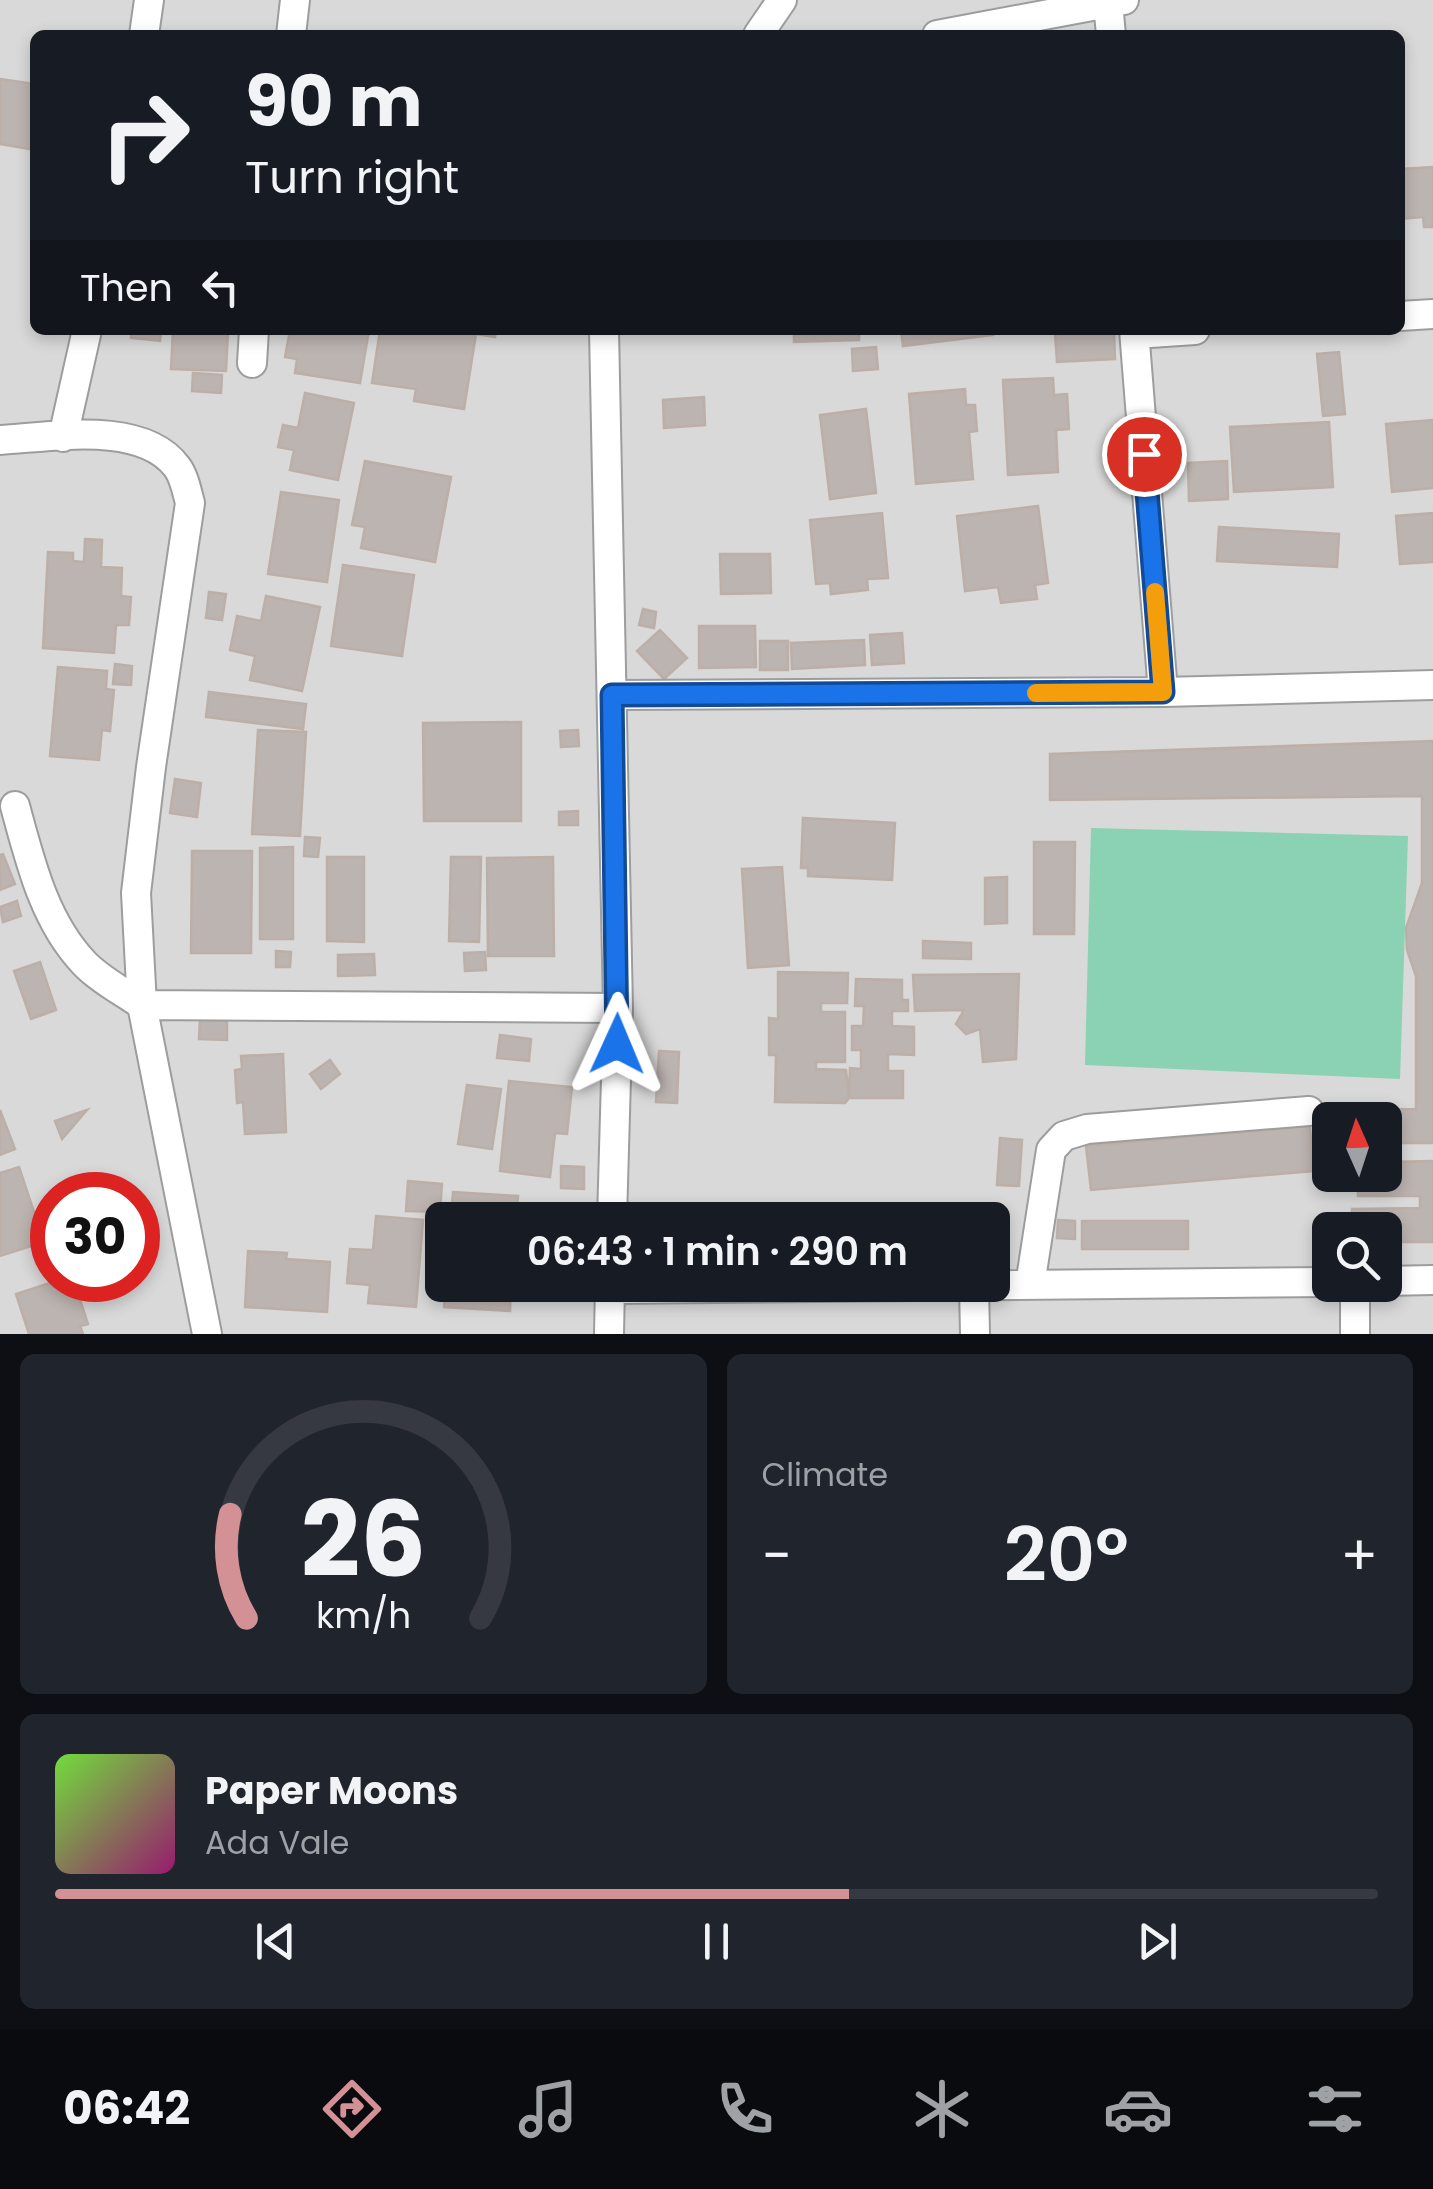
<!DOCTYPE html>
<meta charset="utf-8">
<style>
:root{--surface:#171b24;--page:#20242c;--text:#f1f3f6;--muted:#9ea1a6;--line:#363941;--accent:#d39196}
body{margin:0;font-family:Poppins,sans-serif;background:var(--page);color:var(--text);height:100vh;display:flex;flex-direction:column;font-size:38px;white-space:nowrap}
*{box-sizing:border-box;margin:0}
p{font-size:32px;color:var(--muted)}
.icon{flex:none;width:55px;height:55px;fill:none;stroke:currentColor;stroke-width:2;stroke-linecap:round;stroke-linejoin:round}
.map{position:relative;height:1334px;overflow:hidden}
.side{display:flex;flex-direction:column;gap:20px;padding:20px;background:#0d0f14;flex:1}
.side>*{flex:none}
.guide{position:absolute;left:30px;top:30px;width:1375px;height:305px;border-radius:15px;box-shadow:0 5px 15px #0003;background:#171b24;color:var(--text);overflow:hidden}
.needle{width:65px;rotate:357deg}
.buttons{position:absolute;left:1312px;top:1102px;display:grid;gap:20px}
.buttons a{display:grid;place-items:center;width:90px;height:90px;border-radius:15px;background:var(--surface);box-shadow:0 5px 15px #0003;font-size:50px}
.speed{position:absolute;left:30px;top:1172px;display:flex;gap:20px;font-size:50px;font-weight:700;text-align:center}
.speed>*{display:grid;place-content:center;width:130px;height:130px;border-radius:50%;background:var(--surface);box-shadow:0 5px 15px #0003;line-height:1}
.speed .limit{border:15px solid #d22;background:#fff;color:#111}
.pin{position:absolute;display:grid;place-items:center;width:85px;height:85px;color:#fff;margin:-42px;border:5px solid #fff;border-radius:50%;box-shadow:0 2px 10px #0007}
.me{position:absolute;width:110px;margin:-55px;rotate:1deg;stroke-linejoin:round;filter:drop-shadow(0 0 8px #0008)}
.turn{display:flex;align-items:center;gap:35px;height:210px;padding:0 50px;font-size:45px}
.turn .icon{width:130px;height:130px;stroke-width:2.5}
.turn b{display:block;font-size:70px;line-height:85px}
.then{display:flex;align-items:center;height:95px;padding:0 50px;background:#0003;gap:20px;font-size:38px}
.big{font-size:75px;font-weight:600;line-height:1.1}
.side .tile{flex:1;display:flex;flex-direction:column;justify-content:center;gap:15px;min-width:0;padding:0 35px;border-radius:15px;background:var(--page)}
.side .dial{align-items:center;gap:0}
.dial svg{height:260px;overflow:visible;fill:none;stroke:var(--line);stroke-width:7;stroke-linecap:round;text-anchor:middle}
.dial text{fill:var(--text);stroke:none}
.song{display:flex;align-items:center;gap:30px}
.cover{width:120px;height:120px;border-radius:15px;background:linear-gradient(135deg,hsl(100 70% 55%),hsl(320 70% 35%))}
.played{height:10px;border-radius:5px;background:linear-gradient(90deg,var(--accent) 60%,var(--line) 60%)}
.keys{display:flex;justify-content:space-around;direction:ltr}
.heat{display:flex;justify-content:space-between;align-items:center;font-size:55px;direction:ltr}
.side .tiles{flex:1;display:grid;gap:20px;grid-template-columns:1fr 1fr}
.tile:last-child{grid-column:span 2}
.trip{position:absolute;left:425px;top:1202px;width:585px;height:100px;border-radius:15px;background:var(--surface);box-shadow:0 5px 15px #0003;font-weight:600;line-height:100px;text-align:center}
.dock{display:flex;height:160px;justify-content:space-around;align-items:center;background:#090b0e;color:var(--muted)}
.dock .icon{width:70px;height:70px}
.dock .current{color:var(--accent)}
.dock b{font-size:45px;color:var(--text)}
.map>svg:first-child{display:block}
.residential{fill:#dad9d9;fill-rule:evenodd}
.pitch{fill:#8ad2b3}
.building{fill:#bcb4b0;stroke:#bcafa7;stroke-width:2.5}
.lines{fill:none;stroke-linecap:round;stroke-linejoin:round}
.minor-casing{stroke:#9d9d9d;stroke-width:32}
.minor{stroke:#fff;stroke-width:28}
.route-casing{stroke:#114b97;stroke-width:25}
.route{stroke:#1a73e8;stroke-width:18}
.slow{stroke:#f59e0b;stroke-width:18}
</style>
<div class="map">
<svg width="1433" height="1334" viewBox="0 0 1433 1334">
<rect width="100%" height="100%" fill="#ece9e3"/>
<path class="residential" d="M 0,0 L 1433,0 L 1433,1334 L 0,1334 ZM 35,35 L 1400,35 L 1400,330 L 35,330 ZM 1330,1120 L 1385,1120 L 1385,1175 L 1330,1175 ZM 52,1195 L 138,1195 L 138,1280 L 52,1280 ZM 442,1220 L 992,1220 L 992,1285 L 442,1285 ZM 1330,1230 L 1385,1230 L 1385,1285 L 1330,1285 Z"/>
<path class="pitch" d="M 1091,828 L 1408,836 L 1400,1079 L 1085,1065 Z"/>
<path class="building" d="M 0,79 L 35,84 L 35,150 L 0,144 Z
M 1433,167 L 1433,227 L 1424,227 L 1423,217 L 1400,219 L 1400,169 Z
M 132,330 L 161,330 L 160,341 L 131,338 Z
M 173,330 L 228,330 L 226,371 L 171,369 Z
M 290,330 L 369,330 L 360,383 L 295,373 L 297,359 L 285,357 Z
M 380,330 L 496,330 L 495,337 L 476,334 L 464,409 L 414,401 L 416,389 L 372,383 Z
M 794,330 L 859,330 L 859,340 L 794,342 Z
M 901,330 L 992,330 L 993,335 L 903,346 Z
M 1114,330 L 1115,359 L 1057,362 L 1055,332 Z
M 876,347 L 878,369 L 853,371 L 852,349 Z
M 1339,352 L 1345,414 L 1323,416 L 1317,354 Z
M 193,373 L 222,375 L 221,393 L 192,391 Z
M 1053,378 L 1054,395 L 1067,394 L 1069,429 L 1056,430 L 1058,472 L 1008,475 L 1003,380 Z
M 965,389 L 966,405 L 975,405 L 977,431 L 969,432 L 973,479 L 916,484 L 909,394 Z
M 305,393 L 354,403 L 338,480 L 290,470 L 294,450 L 278,447 L 283,425 L 298,428 Z
M 704,397 L 705,425 L 664,428 L 663,400 Z
M 866,409 L 876,493 L 830,499 L 820,415 Z
M 1433,420 L 1433,488 L 1392,492 L 1386,424 Z
M 1329,422 L 1333,487 L 1234,492 L 1230,427 Z
M 365,461 L 451,477 L 435,562 L 361,548 L 365,527 L 352,525 Z
M 1227,461 L 1228,499 L 1189,501 L 1188,463 Z
M 281,492 L 339,500 L 327,582 L 268,574 Z
M 1038,506 L 1048,583 L 1035,585 L 1037,599 L 1001,603 L 998,587 L 965,591 L 957,516 Z
M 882,513 L 888,578 L 867,579 L 868,590 L 831,594 L 830,583 L 816,584 L 810,520 Z
M 1433,513 L 1433,562 L 1400,564 L 1396,516 Z
M 1219,527 L 1339,534 L 1337,567 L 1217,561 Z
M 85,539 L 102,540 L 101,567 L 122,568 L 121,596 L 131,597 L 129,625 L 116,625 L 114,653 L 43,648 L 48,552 L 73,553 L 73,561 L 84,562 Z
M 720,554 L 770,554 L 771,593 L 721,594 Z
M 343,565 L 414,575 L 402,656 L 331,646 Z
M 209,592 L 226,594 L 222,620 L 206,618 Z
M 266,596 L 320,607 L 302,691 L 250,680 L 255,656 L 230,650 L 237,616 L 261,621 Z
M 643,609 L 656,612 L 654,628 L 639,625 Z
M 699,626 L 755,626 L 756,667 L 699,668 Z
M 660,630 L 687,658 L 664,679 L 637,651 Z
M 902,633 L 904,663 L 872,665 L 870,635 Z
M 864,640 L 865,665 L 792,669 L 791,643 Z
M 760,641 L 788,641 L 788,670 L 760,670 Z
M 115,664 L 132,666 L 131,685 L 113,684 Z
M 58,667 L 107,671 L 106,689 L 114,690 L 110,731 L 102,730 L 99,760 L 50,756 Z
M 209,692 L 306,704 L 303,729 L 206,717 Z
M 521,722 L 521,821 L 424,821 L 423,723 Z
M 258,730 L 306,732 L 300,836 L 252,834 Z
M 578,730 L 579,746 L 561,747 L 560,731 Z
M 1433,741 L 1433,1143 L 1385,1143 L 1385,1120 L 1330,1120 L 1329,1143 L 1329,1110 L 1416,1109 L 1416,976 L 1407,950 L 1406,928 L 1422,883 L 1422,796 L 1050,800 L 1050,754 Z
M 175,779 L 201,783 L 197,817 L 170,813 Z
M 578,811 L 578,825 L 559,825 L 559,812 Z
M 803,818 L 895,823 L 892,880 L 808,876 L 808,868 L 801,868 Z
M 305,837 L 320,838 L 318,857 L 304,856 Z
M 1034,842 L 1075,842 L 1074,934 L 1034,934 Z
M 293,847 L 293,939 L 260,939 L 260,848 Z
M 192,851 L 252,851 L 251,953 L 191,953 Z
M 3,854 L 15,884 L 0,890 L 0,855 Z
M 327,857 L 364,857 L 364,942 L 327,941 Z
M 451,857 L 481,857 L 479,942 L 449,941 Z
M 553,857 L 554,956 L 488,956 L 487,858 Z
M 782,867 L 789,965 L 748,968 L 742,869 Z
M 1007,877 L 1007,923 L 985,924 L 985,878 Z
M 17,901 L 21,916 L 3,922 L 0,907 Z
M 923,941 L 971,943 L 971,959 L 923,958 Z
M 276,951 L 291,952 L 290,967 L 276,967 Z
M 485,952 L 486,970 L 465,971 L 464,953 Z
M 374,954 L 375,975 L 338,976 L 338,955 Z
M 40,962 L 56,1010 L 31,1019 L 14,971 Z
M 778,972 L 848,973 L 847,1003 L 821,1003 L 821,1012 L 845,1012 L 845,1062 L 816,1062 L 816,1069 L 846,1070 L 849,1098 L 845,1103 L 775,1102 L 776,1055 L 769,1055 L 769,1018 L 778,1019 Z
M 1019,974 L 1016,1059 L 983,1062 L 980,1029 L 966,1034 L 956,1024 L 964,1010 L 915,1011 L 913,975 Z
M 856,979 L 902,980 L 902,1000 L 908,1000 L 908,1011 L 892,1011 L 892,1026 L 914,1027 L 914,1055 L 888,1054 L 888,1071 L 903,1071 L 903,1098 L 849,1098 L 850,1068 L 861,1069 L 861,1050 L 852,1050 L 852,1026 L 863,1026 L 864,1006 L 855,1006 Z
M 200,1018 L 227,1020 L 227,1040 L 199,1039 Z
M 500,1035 L 531,1039 L 529,1061 L 497,1058 Z
M 659,1051 L 679,1052 L 677,1103 L 656,1102 Z
M 283,1054 L 286,1132 L 245,1134 L 243,1102 L 237,1103 L 235,1070 L 242,1069 L 241,1056 Z
M 330,1060 L 340,1074 L 321,1089 L 310,1074 Z
M 509,1081 L 572,1087 L 567,1134 L 555,1133 L 550,1177 L 500,1171 Z
M 467,1085 L 501,1089 L 492,1149 L 458,1144 Z
M 0,1110 L 15,1149 L 0,1155 Z
M 87,1110 L 62,1139 L 55,1121 Z
M 1310,1126 L 1313,1171 L 1091,1190 L 1086,1146 Z
M 1000,1138 L 1022,1140 L 1019,1186 L 997,1185 Z
M 1433,1161 L 1433,1242 L 1385,1242 L 1385,1230 L 1352,1230 L 1352,1209 L 1420,1208 L 1420,1196 L 1358,1196 L 1358,1175 L 1385,1175 L 1385,1162 Z
M 561,1166 L 584,1167 L 584,1189 L 561,1188 Z
M 19,1167 L 44,1242 L 0,1256 L 0,1173 Z
M 408,1181 L 442,1184 L 440,1212 L 406,1211 Z
M 453,1192 L 518,1196 L 516,1220 L 451,1220 Z
M 376,1216 L 423,1220 L 416,1307 L 368,1303 L 370,1285 L 347,1283 L 350,1249 L 373,1250 Z
M 1058,1220 L 1075,1221 L 1075,1239 L 1057,1238 Z
M 1082,1221 L 1188,1221 L 1188,1249 L 1082,1249 Z
M 248,1251 L 287,1253 L 286,1259 L 330,1262 L 327,1312 L 245,1307 Z
M 59,1280 L 66,1280 L 70,1292 L 77,1290 L 88,1324 L 80,1326 L 83,1334 L 29,1334 L 16,1294 Z
M 446,1285 L 511,1285 L 510,1311 L 444,1307 Z"/>
<g class="lines">
<defs>
<path id="minor" d="M 1108,3 L 1111,35
M 144,35 L 149,0
M 291,35 L 295,0
M 758,35 L 782,0
M 937,35 L 1124,0
M 1400,316 L 1433,314
M 604,330 L 618,1008 L 612,1220
M 1134,330 L 1163,692
M 1135,334 L 1195,330
M 252,363 L 254,330
M 63,437 L 87,330
M 0,440 C 52,437 142,420 177,467 C 184,476 187,492 190,503 L 151,767 L 136,893 L 142,1005 L 207,1334
M 612,695 L 1163,692 L 1433,685
M 15,806 C 30,861 44,921 84,963 C 100,980 124,992 142,1005 L 618,1008
M 1385,1281 L 1433,1280
M 1030,1285 L 1051,1150 L 1064,1136 L 1087,1129 L 1309,1111
M 1355,1285 L 1355,1334
M 974,1286 L 975,1334
M 610,1289 L 1330,1282
M 609,1334 L 610,1285"/>
</defs>
<use href="#minor" class="minor-casing"/>
<use href="#minor" class="minor"/>
</g>
<g class="lines">
<defs>
<path id="route" d="M 617,1044 L 612,695 L 1163,692 L 1144,454"/>
</defs>
<use href="#route" class="route-casing"/>
<use href="#route" class="route"/>
<path class="slow" d="M 1036,693 L 1163,692 L 1155,592"/>
</g>
</svg>
<div class="buttons">
<a><svg class="needle" viewBox="-14 -14 28 28"><path d="M0-13l5 13h-10z" fill="#e53935"/><path d="M0 13l5-13h-10z" fill="#9ea1a6"/></svg></a>
<a><svg class="icon" aria-label="search" viewBox="0 0 24 24"><circle cx="10" cy="10" r="6"/><path d="M15 15l6 6"/></svg></a>
</div>
<div class="speed"><div class="limit">30</div></div>
<div class="pin" style="left:1144px;top:454px;background:#d93025"><svg class="icon" aria-label="arrive" viewBox="0 0 24 24"><path d="M6 21V4h12l-3 4 3 4H6"/></svg></div>
<svg class="me" style="left:617px;top:1044px" viewBox="-20 -20 40 40"><path d="M0-17L14 15 0 8-14 15z" fill="#1a73e8" stroke="#fff" stroke-width="4"/></svg>
<div class="trip">06:43 · 1 min · 290 m</div>
<div class="guide">
<div class="turn"><svg class="icon" aria-label="right" viewBox="0 0 24 24"><path d="M7 20v-9h11M14 6l5 5-5 5"/></svg><div><b>90 m</b>Turn right</div></div>
<div class="then">Then<svg class="icon" aria-label="left" viewBox="0 0 24 24"><path d="M17 20v-9H6M10 6l-5 5 5 5"/></svg></div>
</div>
</div>
<section class="side">
<div class="tiles">
<div class="tile dial"><svg viewBox="0 0 100 80">
<path d="M14 69A42 42 0 1 1 86 69"/>
<path d="M14 69A42 42 0 0 1 9 37" stroke="#d39196"/>
<text x="50" y="56" font-size="32" font-weight="700">26</text>
<text x="50" y="72" font-size="11">km/h</text>
</svg></div>
<div class="tile"><p>Climate</p>
<div class="heat"><a>−</a><b class="big">20°</b><a>+</a></div>
</div>
<div class="tile">
<div class="song"><i class="cover"></i><div><b>Paper Moons</b><p>Ada Vale</p></div></div>
<div class="played"></div>
<div class="keys"><svg class="icon" aria-label="previous" viewBox="0 0 24 24"><path d="M18 5L8 12l10 7zM5 5v14"/></svg><svg class="icon" aria-label="pause" viewBox="0 0 24 24"><path d="M8 5v14M16 5v14"/></svg><svg class="icon" aria-label="next" viewBox="0 0 24 24"><path d="M6 5l10 7-10 7zM19 5v14"/></svg></div>
</div>
</div>
</section>
<nav class="dock">
<b>06:42</b>
<svg class="icon current" aria-label="directions" viewBox="0 0 24 24"><path d="M12 3l9 9-9 9-9-9zM9 14v-3h6M13 9l2 2-2 2"/></svg>
<svg class="icon" aria-label="music" viewBox="0 0 24 24"><path d="M9 18V5l10-2v13"/><circle cx="6" cy="18" r="3"/><circle cx="16" cy="16" r="3"/></svg>
<svg class="icon" aria-label="phone" viewBox="0 0 24 24"><path d="M5 4h4l2 5-3 2q2 4 5 5l2-3 5 2v4C11 20 4 13 5 4z"/></svg>
<svg class="icon" aria-label="climate" viewBox="0 0 24 24"><path d="M12 3v18M4 7l16 10M4 17L20 7"/></svg>
<svg class="icon" aria-label="car" viewBox="0 0 24 24"><path d="M5 17H2v-5l4-1 3-4h7l3 4 3 1v5h-3M9 17h6M6 11h13"/><circle cx="7" cy="17" r="2"/><circle cx="17" cy="17" r="2"/></svg>
<svg class="icon" aria-label="filters" viewBox="0 0 24 24"><path d="M4 7h16M4 17h16"/><circle cx="9" cy="7" r="2"/><circle cx="15" cy="17" r="2"/></svg>
</nav>
